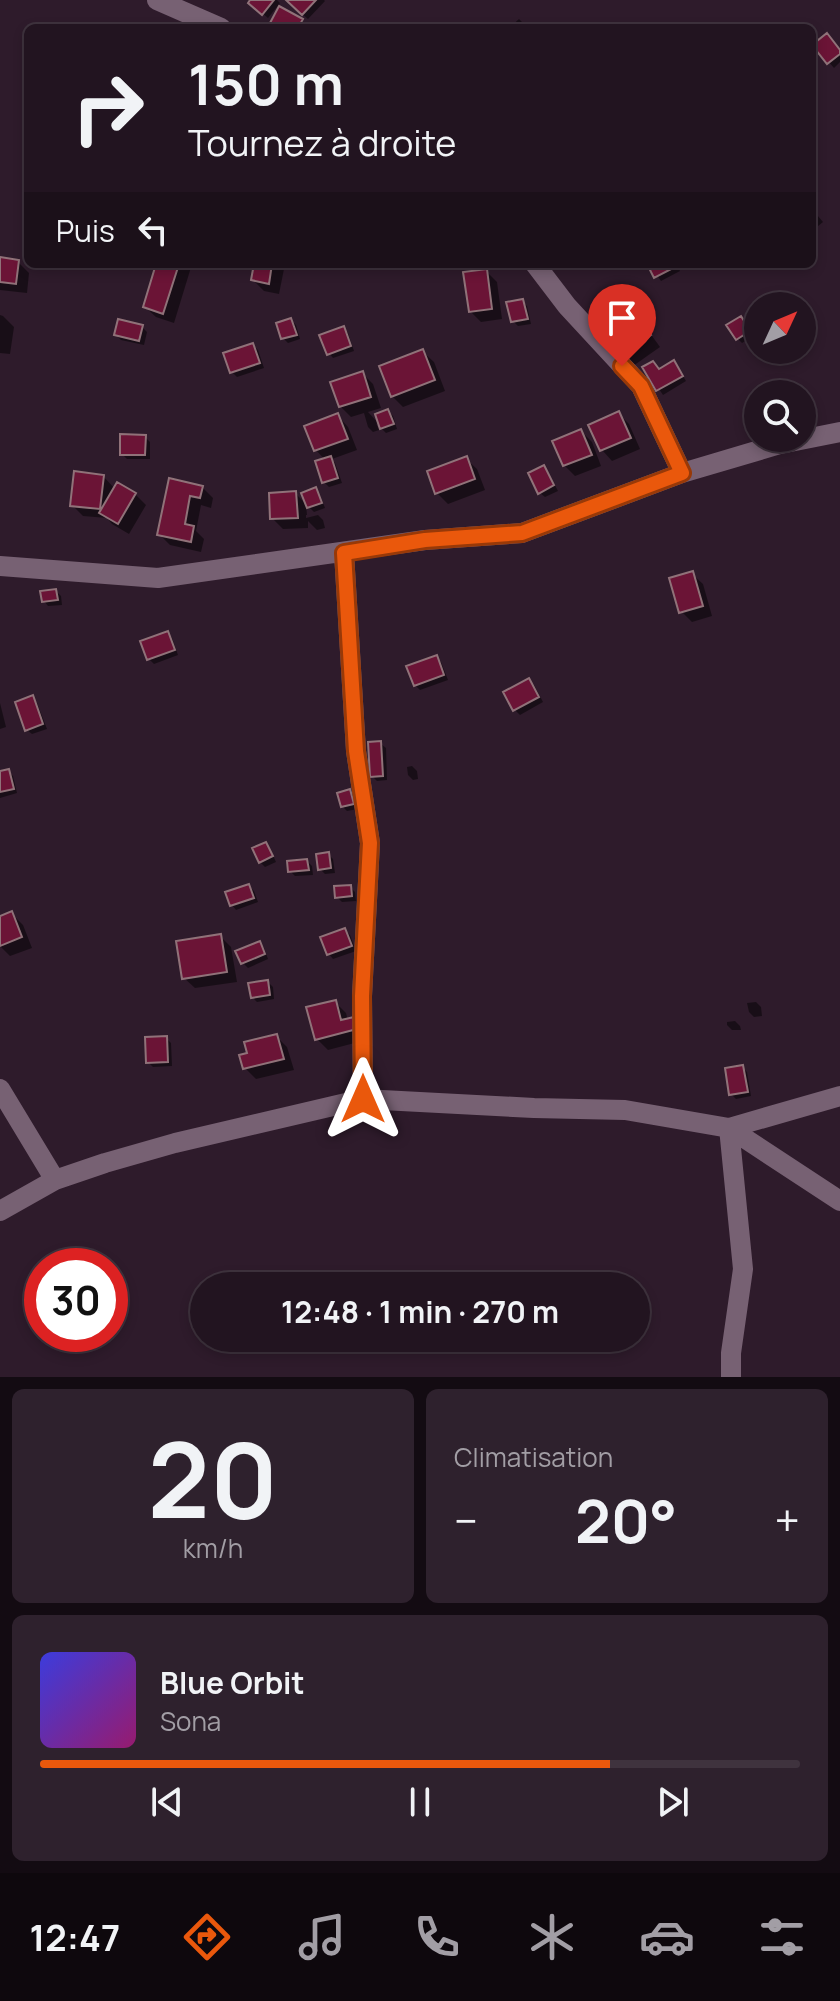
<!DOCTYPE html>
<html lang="fr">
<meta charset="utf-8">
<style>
:root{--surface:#221420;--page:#2e212d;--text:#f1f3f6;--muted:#a29ea5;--line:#3f333e;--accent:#ea580c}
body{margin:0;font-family:Manrope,sans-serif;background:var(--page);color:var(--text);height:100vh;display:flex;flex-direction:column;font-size:30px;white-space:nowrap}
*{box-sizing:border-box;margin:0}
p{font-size:26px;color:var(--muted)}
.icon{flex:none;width:44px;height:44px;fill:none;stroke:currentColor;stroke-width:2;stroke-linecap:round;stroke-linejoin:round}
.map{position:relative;height:1377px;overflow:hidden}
.panel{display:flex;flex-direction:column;gap:12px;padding:12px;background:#130b12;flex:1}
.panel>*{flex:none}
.top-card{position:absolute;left:24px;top:24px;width:792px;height:244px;border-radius:12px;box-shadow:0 4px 12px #0003,0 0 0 2px var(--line);background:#221420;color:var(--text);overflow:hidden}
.needle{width:52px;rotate:46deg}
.tools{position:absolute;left:744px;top:292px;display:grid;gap:16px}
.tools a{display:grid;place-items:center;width:72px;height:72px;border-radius:50%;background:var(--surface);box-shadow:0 4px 12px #0003,0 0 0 2px var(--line);font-size:40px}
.speed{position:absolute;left:24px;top:1248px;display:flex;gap:16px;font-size:40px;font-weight:700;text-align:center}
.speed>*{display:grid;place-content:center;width:104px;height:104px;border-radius:50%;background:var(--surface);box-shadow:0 4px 12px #0003,0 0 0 2px var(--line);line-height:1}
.speed .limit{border:12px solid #d22;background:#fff;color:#111}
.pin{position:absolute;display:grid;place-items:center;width:68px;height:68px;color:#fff;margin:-82px -34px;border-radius:50% 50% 50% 0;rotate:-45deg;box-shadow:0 0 8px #0007}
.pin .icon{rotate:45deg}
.me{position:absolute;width:88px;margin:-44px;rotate:0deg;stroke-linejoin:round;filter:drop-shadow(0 0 6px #0008)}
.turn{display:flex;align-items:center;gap:28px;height:168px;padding:0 32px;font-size:36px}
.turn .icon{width:104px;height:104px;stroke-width:2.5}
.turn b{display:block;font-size:56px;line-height:68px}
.then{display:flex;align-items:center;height:76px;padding:0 32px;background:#0003;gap:16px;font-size:30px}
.big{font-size:60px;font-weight:700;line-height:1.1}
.panel .card{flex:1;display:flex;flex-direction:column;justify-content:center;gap:12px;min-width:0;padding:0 28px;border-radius:12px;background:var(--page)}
.panel .dial{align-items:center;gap:0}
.dial b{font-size:104px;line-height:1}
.song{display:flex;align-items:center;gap:24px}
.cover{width:96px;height:96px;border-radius:12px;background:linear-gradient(135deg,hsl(240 70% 55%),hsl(320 70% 35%))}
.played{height:8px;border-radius:4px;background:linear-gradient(90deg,var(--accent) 75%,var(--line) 75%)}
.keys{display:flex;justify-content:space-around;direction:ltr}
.heat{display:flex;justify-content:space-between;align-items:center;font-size:44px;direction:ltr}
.panel .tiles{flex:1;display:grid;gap:12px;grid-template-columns:1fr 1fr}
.card:last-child{grid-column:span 2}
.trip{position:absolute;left:190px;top:1272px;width:460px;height:80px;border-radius:40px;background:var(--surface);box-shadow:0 4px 12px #0003,0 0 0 2px var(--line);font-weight:700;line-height:80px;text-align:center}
.tab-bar{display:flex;height:128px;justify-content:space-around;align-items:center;background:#0e080d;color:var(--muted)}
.tab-bar .icon{width:56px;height:56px}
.tab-bar .current{color:var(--accent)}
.tab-bar b{font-size:36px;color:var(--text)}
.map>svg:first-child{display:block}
.shadow{fill:#0007}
.building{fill:#6b1436;stroke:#907279;stroke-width:2}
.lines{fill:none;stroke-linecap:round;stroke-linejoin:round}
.minor{stroke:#776173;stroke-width:20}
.route-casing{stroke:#983908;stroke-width:20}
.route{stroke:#ea580c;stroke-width:14}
</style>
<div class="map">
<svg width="840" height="1377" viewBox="0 0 840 1377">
<rect width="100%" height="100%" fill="#2e1b2b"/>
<path class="shadow" d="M 252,0 L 277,0 L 280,3 L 268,18 L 255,7 Z
M 286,0 L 324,0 L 325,1 L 308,19 Z
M 519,19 L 528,28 L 509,28 Z
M 301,20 L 306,25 L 305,28 L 277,28 L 272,23 Z
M 814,45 L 840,51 L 840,62 L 834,68 Z
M 812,209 L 823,222 L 812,231 Z
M 0,260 L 18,262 L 29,273 L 27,293 L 0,290 Z
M 159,264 L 192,264 L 174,323 L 156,317 L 145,307 Z
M 256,264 L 285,264 L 279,294 L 264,291 L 253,280 Z
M 649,264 L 676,264 L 680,271 L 661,281 Z
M 486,271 L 497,282 L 502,319 L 481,322 L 470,311 Z
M 522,301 L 527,306 L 531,324 L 518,326 L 513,321 Z
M 631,311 L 642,322 L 660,347 L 633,366 L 623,355 Z
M 0,315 L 3,316 L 14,327 L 10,354 L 0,353 Z
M 291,320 L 296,325 L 300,339 L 288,343 L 283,338 Z
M 745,323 L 754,336 L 742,343 L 738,339 Z
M 142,327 L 147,332 L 144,345 L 121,340 L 116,335 Z
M 343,328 L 348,333 L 354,351 L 333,358 L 329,353 Z
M 253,345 L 258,350 L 264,368 L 237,377 L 232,372 Z
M 423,352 L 434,362 L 445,391 L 403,407 L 392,396 Z
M 645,368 L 660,371 L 678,368 L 686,381 L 663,395 Z
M 362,373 L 373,384 L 381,408 L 368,412 L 380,425 L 388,411 L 393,416 L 397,429 L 386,433 L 376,423 L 379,430 L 373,432 L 368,427 L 364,413 L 351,417 L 340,406 Z
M 618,413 L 629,424 L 640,449 L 612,461 L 602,450 Z
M 338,416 L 348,427 L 357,450 L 332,459 L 335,463 L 342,483 L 329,487 L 324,482 L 325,460 L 316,450 Z
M 581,431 L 592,442 L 601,466 L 575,476 L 564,465 Z
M 145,437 L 150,442 L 150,459 L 127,459 L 122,454 Z
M 466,459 L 477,469 L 485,490 L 448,504 L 437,493 Z
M 543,467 L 548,472 L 558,491 L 545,497 L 540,493 Z
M 103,476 L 115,489 L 135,494 L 146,505 L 129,534 L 112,524 L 107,518 L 83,516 L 72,505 Z
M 170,481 L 202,487 L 213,498 L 211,508 L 201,505 L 196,531 L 204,539 L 201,552 L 170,545 L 159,534 Z
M 315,490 L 320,495 L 325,508 L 314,512 L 306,504 L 307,515 L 306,515 L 306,518 L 318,515 L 323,520 L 325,528 L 317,530 L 308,521 L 308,528 L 283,529 L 272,518 L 295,493 L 309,507 Z
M 692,574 L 703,584 L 712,616 L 692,622 L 681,611 Z
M 56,591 L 61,596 L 62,605 L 48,606 L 44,601 Z
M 167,633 L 172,638 L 178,655 L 154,664 L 149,659 Z
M 436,658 L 441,662 L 448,680 L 420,690 L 415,685 Z
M 529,680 L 534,685 L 543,702 L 520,715 L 515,710 Z
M 32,698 L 37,703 L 47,729 L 32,734 L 27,730 Z
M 0,703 L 6,727 L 0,729 Z
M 381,744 L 386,748 L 387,780 L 377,781 L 372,776 Z
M 412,766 L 417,771 L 418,779 L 413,780 L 408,775 L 407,767 Z
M 8,771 L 13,776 L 17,793 L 0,798 L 0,773 Z
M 350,791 L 355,796 L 358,809 L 347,811 L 342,806 Z
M 265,844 L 270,849 L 276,862 L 265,867 L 260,862 Z
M 328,854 L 333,859 L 335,873 L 325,874 L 320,869 Z
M 307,861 L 312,866 L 313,875 L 295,876 L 290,871 Z
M 249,886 L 254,891 L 258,902 L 236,910 L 232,905 Z
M 350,887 L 355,892 L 356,901 L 342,902 L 337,897 Z
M 12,914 L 23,925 L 32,948 L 10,956 L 0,946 L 0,918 Z
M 345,930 L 350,935 L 356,951 L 333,959 L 329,954 Z
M 220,936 L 231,947 L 237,982 L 195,988 L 184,978 Z
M 259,943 L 264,948 L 268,959 L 248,968 L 243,963 Z
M 268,982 L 273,987 L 274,999 L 257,1002 L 252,997 Z
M 335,1002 L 346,1013 L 348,1021 L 366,1040 L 328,1050 L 317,1039 Z
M 756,1002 L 761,1007 L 762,1016 L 754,1017 L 749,1012 L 747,1003 Z
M 735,1021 L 740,1026 L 741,1030 L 732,1030 L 727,1025 L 727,1022 Z
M 276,1036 L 287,1047 L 294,1070 L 256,1079 L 245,1068 Z
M 166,1038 L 171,1043 L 172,1066 L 153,1067 L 148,1062 Z
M 742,1067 L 747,1072 L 751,1096 L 736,1099 L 731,1094 Z
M 555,1338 L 577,1338 L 578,1341 L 561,1347 Z"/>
<path class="building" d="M 250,0 L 274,0 L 262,15 L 248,3 Z
M 286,0 L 316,0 L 302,15 Z
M 279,6 L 303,19 L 298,28 L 278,28 L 270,23 Z
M 827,33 L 840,50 L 840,54 L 827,64 L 812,45 Z
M 0,257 L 19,260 L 16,284 L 0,282 Z
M 156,264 L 179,264 L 163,314 L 143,307 Z
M 254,264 L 272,264 L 269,284 L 251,280 Z
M 647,264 L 676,264 L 677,266 L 654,278 Z
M 487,269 L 492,309 L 469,312 L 463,272 Z
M 523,299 L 528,319 L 511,322 L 506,302 Z
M 632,309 L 651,335 L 621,356 L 602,330 Z
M 741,316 L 750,331 L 736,340 L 726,325 Z
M 291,318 L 297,335 L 281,339 L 276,323 Z
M 118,319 L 143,325 L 139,341 L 114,335 Z
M 344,326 L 351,346 L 327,355 L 319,335 Z
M 253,343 L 260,363 L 230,373 L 223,353 Z
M 423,349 L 435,380 L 391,397 L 379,366 Z
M 674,360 L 683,376 L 656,391 L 642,367 L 653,361 L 659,369 Z
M 363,371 L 371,397 L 339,407 L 330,382 Z
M 388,409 L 394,424 L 380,429 L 375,414 Z
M 619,411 L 631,438 L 600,451 L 588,425 Z
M 338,413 L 348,439 L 314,451 L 304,426 Z
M 581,429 L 592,455 L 563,466 L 552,441 Z
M 120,434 L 146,435 L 145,455 L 120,455 Z
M 331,456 L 338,478 L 322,483 L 315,461 Z
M 467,456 L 475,479 L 435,494 L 427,471 Z
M 544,465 L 554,485 L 538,494 L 528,473 Z
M 74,471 L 104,475 L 100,509 L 70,506 Z
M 169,478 L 203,486 L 200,498 L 190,496 L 185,524 L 194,526 L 191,542 L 157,535 Z
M 117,482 L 136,493 L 118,524 L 99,513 Z
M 316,487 L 322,503 L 307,508 L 301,493 Z
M 296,491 L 298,518 L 270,519 L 269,493 Z
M 693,571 L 703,606 L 679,613 L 669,578 Z
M 56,589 L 58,600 L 42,602 L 40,591 Z
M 168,631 L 175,650 L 147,660 L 140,641 Z
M 437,655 L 444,675 L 414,686 L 406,666 Z
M 529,678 L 539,697 L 513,711 L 503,692 Z
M 33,695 L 43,724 L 25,731 L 15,702 Z
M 381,741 L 383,776 L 370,777 L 368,742 Z
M 9,769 L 14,789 L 0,792 L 0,771 Z
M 350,789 L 354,804 L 341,807 L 337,793 Z
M 266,842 L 273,856 L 259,863 L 252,848 Z
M 329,852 L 331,868 L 318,870 L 316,854 Z
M 307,859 L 309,870 L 288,872 L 287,861 Z
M 249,884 L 254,898 L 230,906 L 225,892 Z
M 351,885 L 352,896 L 335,898 L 334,886 Z
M 12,911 L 22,937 L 0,946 L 0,916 Z
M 345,928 L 352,946 L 327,955 L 320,937 Z
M 221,934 L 227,972 L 182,979 L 176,941 Z
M 260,941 L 265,954 L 241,964 L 235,951 Z
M 268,980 L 270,995 L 251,998 L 248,983 Z
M 336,1000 L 341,1020 L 354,1017 L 357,1029 L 315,1040 L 306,1007 Z
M 277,1034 L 284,1059 L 243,1069 L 239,1055 L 247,1053 L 244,1042 Z
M 167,1036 L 168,1062 L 146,1063 L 145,1037 Z
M 743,1065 L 748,1092 L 729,1095 L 725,1068 Z"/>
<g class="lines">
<path class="minor" d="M 157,0 L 221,28
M 535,264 L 567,306 L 641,386 L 682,473
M 344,553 L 356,751 L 370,843 L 362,996 L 363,1099
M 0,566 L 158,578 L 425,540 L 522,533 L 682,473 L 780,444 L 840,432
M 0,1089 L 55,1180
M 729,1128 L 743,1269 L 731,1353 L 731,1377
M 729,1128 L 840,1201
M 0,1211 L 55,1180 L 105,1163 L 175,1143 L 363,1099 L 534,1108 L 625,1110 L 729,1128 L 840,1096"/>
</g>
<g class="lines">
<defs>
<path id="route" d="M 363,1099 L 362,996 L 370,843 L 356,751 L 344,553 L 425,540 L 522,533 L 682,473 L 641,386 L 622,366"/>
</defs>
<use href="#route" class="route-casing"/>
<use href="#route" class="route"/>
</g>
</svg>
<div class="tools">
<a><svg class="needle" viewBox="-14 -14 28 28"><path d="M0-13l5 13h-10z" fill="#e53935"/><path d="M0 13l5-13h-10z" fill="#a29ea5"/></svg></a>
<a><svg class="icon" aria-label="search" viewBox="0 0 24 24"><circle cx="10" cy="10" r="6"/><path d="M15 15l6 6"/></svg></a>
</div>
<div class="speed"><div class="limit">30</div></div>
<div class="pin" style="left:622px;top:366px;background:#d93025"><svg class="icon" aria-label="arrive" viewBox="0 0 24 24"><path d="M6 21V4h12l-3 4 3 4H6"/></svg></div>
<svg class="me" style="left:363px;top:1099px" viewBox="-20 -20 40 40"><path d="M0-17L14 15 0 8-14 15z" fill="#ea580c" stroke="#fff" stroke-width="4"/></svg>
<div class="trip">12:48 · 1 min · 270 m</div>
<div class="top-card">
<div class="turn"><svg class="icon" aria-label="right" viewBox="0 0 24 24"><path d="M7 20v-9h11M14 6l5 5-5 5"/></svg><div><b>150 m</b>Tournez à droite</div></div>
<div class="then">Puis<svg class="icon" aria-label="left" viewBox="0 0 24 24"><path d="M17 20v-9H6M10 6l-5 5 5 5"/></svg></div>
</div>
</div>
<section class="panel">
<div class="tiles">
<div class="card dial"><b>20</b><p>km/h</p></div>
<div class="card"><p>Climatisation</p>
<div class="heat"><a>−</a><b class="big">20°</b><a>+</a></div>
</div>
<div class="card">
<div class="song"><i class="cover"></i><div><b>Blue Orbit</b><p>Sona</p></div></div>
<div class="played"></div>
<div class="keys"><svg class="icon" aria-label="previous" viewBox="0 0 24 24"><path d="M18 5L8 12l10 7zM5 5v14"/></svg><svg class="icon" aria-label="pause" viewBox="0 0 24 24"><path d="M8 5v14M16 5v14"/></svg><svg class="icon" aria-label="next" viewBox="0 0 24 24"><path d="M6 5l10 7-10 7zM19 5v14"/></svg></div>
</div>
</div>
</section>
<nav class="tab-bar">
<b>12:47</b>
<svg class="icon current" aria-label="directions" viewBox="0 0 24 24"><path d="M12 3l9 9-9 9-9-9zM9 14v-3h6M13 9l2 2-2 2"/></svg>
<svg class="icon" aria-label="music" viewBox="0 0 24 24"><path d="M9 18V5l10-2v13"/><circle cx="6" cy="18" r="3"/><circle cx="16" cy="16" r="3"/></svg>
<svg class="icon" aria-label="phone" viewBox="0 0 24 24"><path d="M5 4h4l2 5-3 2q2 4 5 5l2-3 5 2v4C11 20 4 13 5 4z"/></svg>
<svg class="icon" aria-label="climate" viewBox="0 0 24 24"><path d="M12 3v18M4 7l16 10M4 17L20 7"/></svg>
<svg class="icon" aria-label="car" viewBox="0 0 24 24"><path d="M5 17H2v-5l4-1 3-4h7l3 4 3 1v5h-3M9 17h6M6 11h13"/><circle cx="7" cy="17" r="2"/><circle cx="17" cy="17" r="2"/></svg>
<svg class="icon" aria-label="filters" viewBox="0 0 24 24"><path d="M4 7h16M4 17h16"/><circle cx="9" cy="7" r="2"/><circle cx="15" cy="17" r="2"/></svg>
</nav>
